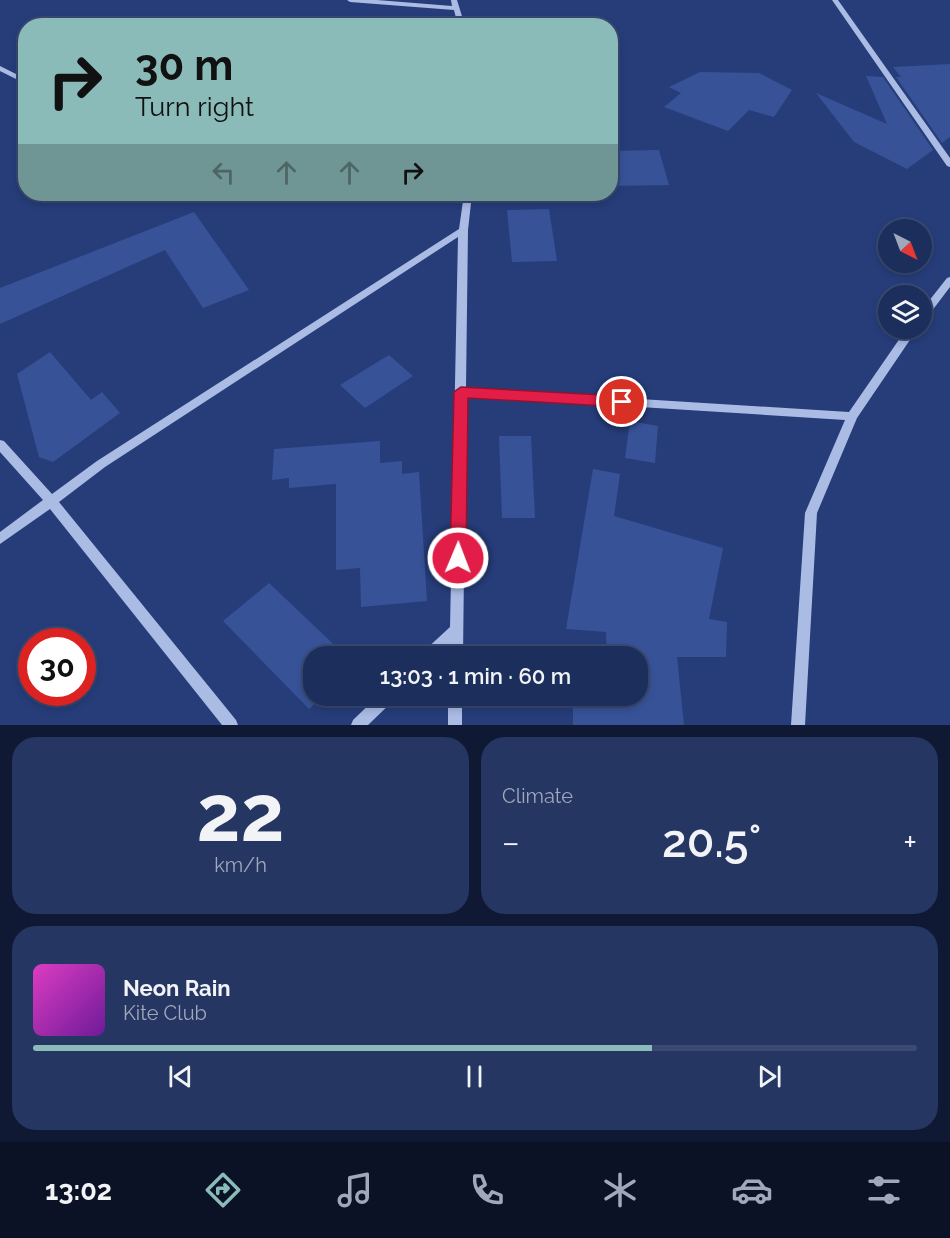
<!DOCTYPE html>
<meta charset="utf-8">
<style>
:root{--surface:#1c2e5c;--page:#253662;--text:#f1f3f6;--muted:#a0a8bb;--line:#3a4a72;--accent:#8bbbb9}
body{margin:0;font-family:Raleway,sans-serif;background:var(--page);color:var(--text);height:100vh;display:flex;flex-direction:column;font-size:22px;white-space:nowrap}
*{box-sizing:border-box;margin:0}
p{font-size:20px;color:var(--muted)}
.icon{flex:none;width:33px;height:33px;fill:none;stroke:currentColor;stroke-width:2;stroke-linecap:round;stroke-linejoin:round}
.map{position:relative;height:725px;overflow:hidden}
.drawer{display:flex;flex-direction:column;gap:12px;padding:12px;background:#0f1933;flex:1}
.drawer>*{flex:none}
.banner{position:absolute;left:18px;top:18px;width:600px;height:183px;border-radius:24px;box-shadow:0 3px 9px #0003,0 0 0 2px var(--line);background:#8bbbb9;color:#111;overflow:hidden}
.needle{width:39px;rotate:138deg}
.buttons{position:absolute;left:878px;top:219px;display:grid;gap:12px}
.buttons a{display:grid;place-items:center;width:54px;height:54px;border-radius:50%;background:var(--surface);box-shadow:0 3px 9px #0003,0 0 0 2px var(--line);font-size:30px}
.speed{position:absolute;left:18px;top:628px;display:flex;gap:12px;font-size:30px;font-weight:700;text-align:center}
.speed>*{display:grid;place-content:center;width:78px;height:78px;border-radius:50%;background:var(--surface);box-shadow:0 3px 9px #0003,0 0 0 2px var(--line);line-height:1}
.speed .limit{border:9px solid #d22;background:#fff;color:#111}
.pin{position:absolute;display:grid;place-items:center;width:51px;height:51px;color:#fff;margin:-26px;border:3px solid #fff;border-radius:50%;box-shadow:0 2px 6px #0007}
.me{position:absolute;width:66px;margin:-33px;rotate:1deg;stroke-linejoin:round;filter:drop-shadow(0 0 4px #0008)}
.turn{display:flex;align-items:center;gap:21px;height:126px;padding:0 18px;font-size:27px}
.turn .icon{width:78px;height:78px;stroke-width:2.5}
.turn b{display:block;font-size:42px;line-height:51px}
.lanes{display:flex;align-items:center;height:57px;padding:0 18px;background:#0003;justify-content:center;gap:30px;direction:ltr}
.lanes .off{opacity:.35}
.big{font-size:45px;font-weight:600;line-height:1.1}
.drawer .card{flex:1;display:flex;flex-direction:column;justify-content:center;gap:9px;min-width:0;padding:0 21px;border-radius:24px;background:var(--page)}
.drawer .dial{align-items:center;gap:0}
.dial b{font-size:78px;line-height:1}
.song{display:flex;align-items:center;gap:18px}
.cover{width:72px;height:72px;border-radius:9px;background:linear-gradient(135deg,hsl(310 70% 55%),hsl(280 70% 35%))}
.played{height:6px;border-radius:3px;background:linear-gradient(90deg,var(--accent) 70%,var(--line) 70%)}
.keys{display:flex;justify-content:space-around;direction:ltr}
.heat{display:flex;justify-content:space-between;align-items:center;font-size:33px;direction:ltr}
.drawer .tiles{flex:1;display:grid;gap:12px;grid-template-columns:1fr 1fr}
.card:last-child{grid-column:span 2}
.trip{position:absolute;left:303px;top:646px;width:345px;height:60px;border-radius:24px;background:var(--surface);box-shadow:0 3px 9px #0003,0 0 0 2px var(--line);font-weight:600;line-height:60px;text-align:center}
.menu{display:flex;height:96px;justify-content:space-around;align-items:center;background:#0b1225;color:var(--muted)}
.menu .icon{width:42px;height:42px}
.menu .on{color:var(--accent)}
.menu b{font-size:27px;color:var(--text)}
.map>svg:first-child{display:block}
.building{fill:#375297}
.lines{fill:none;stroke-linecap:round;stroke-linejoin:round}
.minor{fill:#aabbe4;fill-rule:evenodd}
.route{fill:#e11d48;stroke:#92132f;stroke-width:1.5}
</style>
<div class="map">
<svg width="950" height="725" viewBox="0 0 950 725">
<rect width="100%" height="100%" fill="#263d7a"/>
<path class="building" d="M 950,64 L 950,137 L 942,143 L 896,77 L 901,77 L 893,67 Z
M 700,72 L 759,73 L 792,90 L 774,117 L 749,110 L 728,131 L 664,107 L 681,93 L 669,87 Z
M 866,76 L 883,77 L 933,150 L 907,169 L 854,142 L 816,93 L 887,124 Z
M 659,150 L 669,185 L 610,186 L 610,151 Z
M 549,209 L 557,261 L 512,262 L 507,210 Z
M 194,212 L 249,290 L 203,308 L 165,250 L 0,324 L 0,288 Z
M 50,352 L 91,400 L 102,392 L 120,413 L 53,462 L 39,457 L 17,374 Z
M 389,355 L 413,376 L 365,408 L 340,385 Z
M 630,421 L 658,426 L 655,463 L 625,458 Z
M 499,436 L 531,436 L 535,518 L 502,518 Z
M 380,441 L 380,463 L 402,461 L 402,474 L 419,472 L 427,601 L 361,607 L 360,568 L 336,570 L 336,484 L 289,488 L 289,478 L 272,480 L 274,449 Z
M 593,469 L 620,474 L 614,516 L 723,548 L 709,619 L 727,622 L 726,657 L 677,657 L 684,725 L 573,725 L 573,696 L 638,696 L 638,657 L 607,657 L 606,632 L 566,629 Z
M 269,583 L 347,657 L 314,657 L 314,696 L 323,696 L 309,709 L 223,621 Z"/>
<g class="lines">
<path class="minor" d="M 347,0 L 377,0 L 452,6 L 451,0 L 457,0 L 465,26 L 458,26 L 454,10 L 350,2 Z
M 832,0 L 838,0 L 950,158 L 950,167 L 947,166 Z
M 0,66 L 26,79 L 26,84 L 0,71 Z
M 464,194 L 472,194 L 468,230 L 466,388 L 849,412 L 907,328 L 918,328 L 857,418 L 817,513 L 805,725 L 791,725 L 805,513 L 845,420 L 466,396 L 463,657 L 449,657 L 449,645 L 437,657 L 421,657 L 423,652 L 450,627 L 458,237 L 105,467 L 59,502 L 236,720 L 238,725 L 222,725 L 50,509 L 0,544 L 0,532 L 43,500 L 0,452 L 0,440 L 4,441 L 52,494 L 97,461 L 459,229 Z
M 950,277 L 950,287 L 925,320 L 921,322 L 921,311 L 947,278 Z
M 378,696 L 395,696 L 393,701 L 368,725 L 351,725 L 353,720 Z
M 448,696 L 462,696 L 462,725 L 448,725 Z"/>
</g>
<path class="route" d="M 461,387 L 622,396 L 629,402 L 622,407 L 468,398 L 466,558 L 464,563 L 452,563 L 450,558 L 454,392 Z"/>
</svg>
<div class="buttons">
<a><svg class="needle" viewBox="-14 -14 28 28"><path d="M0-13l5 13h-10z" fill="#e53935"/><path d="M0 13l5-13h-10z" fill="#a0a8bb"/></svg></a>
<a><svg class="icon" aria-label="layers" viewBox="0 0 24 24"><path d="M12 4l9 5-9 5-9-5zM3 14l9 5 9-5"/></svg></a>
</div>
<div class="speed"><div class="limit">30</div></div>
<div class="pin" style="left:622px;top:402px;background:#d93025"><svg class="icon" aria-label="arrive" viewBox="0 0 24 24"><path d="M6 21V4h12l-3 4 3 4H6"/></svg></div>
<svg class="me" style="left:458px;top:558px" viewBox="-20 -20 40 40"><circle r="17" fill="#e11d48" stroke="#fff" stroke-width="3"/><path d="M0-11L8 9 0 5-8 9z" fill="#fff"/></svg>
<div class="trip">13:03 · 1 min · 60 m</div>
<div class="banner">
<div class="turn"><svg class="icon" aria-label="right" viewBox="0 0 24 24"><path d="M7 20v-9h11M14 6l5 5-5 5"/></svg><div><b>30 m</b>Turn right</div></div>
<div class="lanes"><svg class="icon off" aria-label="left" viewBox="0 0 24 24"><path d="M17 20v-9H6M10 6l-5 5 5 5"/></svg><svg class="icon off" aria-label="ahead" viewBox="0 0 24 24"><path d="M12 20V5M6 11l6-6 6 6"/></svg><svg class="icon off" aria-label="ahead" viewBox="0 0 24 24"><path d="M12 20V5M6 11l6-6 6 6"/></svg><svg class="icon" aria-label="right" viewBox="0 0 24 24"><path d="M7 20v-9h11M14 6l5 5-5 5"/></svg></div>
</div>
</div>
<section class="drawer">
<div class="tiles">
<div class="card dial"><b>22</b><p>km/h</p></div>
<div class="card"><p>Climate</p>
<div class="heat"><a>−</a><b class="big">20.5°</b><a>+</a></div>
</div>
<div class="card">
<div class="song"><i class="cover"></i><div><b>Neon Rain</b><p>Kite Club</p></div></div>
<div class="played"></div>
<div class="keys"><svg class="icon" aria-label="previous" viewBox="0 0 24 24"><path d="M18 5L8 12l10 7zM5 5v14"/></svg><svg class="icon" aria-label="pause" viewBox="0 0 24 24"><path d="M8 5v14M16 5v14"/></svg><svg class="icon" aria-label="next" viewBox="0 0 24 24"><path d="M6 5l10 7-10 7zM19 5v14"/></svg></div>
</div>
</div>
</section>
<nav class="menu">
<b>13:02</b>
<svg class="icon on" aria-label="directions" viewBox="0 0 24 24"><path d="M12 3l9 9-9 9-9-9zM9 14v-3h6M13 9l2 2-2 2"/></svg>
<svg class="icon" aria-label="music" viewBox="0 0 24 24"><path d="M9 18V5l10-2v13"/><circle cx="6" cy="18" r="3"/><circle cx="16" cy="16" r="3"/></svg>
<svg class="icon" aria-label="phone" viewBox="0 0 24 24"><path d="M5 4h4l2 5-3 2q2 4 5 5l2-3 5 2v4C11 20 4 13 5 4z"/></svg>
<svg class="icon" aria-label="climate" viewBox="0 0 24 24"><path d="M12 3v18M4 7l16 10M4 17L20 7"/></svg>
<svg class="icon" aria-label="car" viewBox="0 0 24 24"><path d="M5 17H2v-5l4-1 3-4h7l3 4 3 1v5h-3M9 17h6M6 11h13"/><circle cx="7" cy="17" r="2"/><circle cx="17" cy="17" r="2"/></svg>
<svg class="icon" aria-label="filters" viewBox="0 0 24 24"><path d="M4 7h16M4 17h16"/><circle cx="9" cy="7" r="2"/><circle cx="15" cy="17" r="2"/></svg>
</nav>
